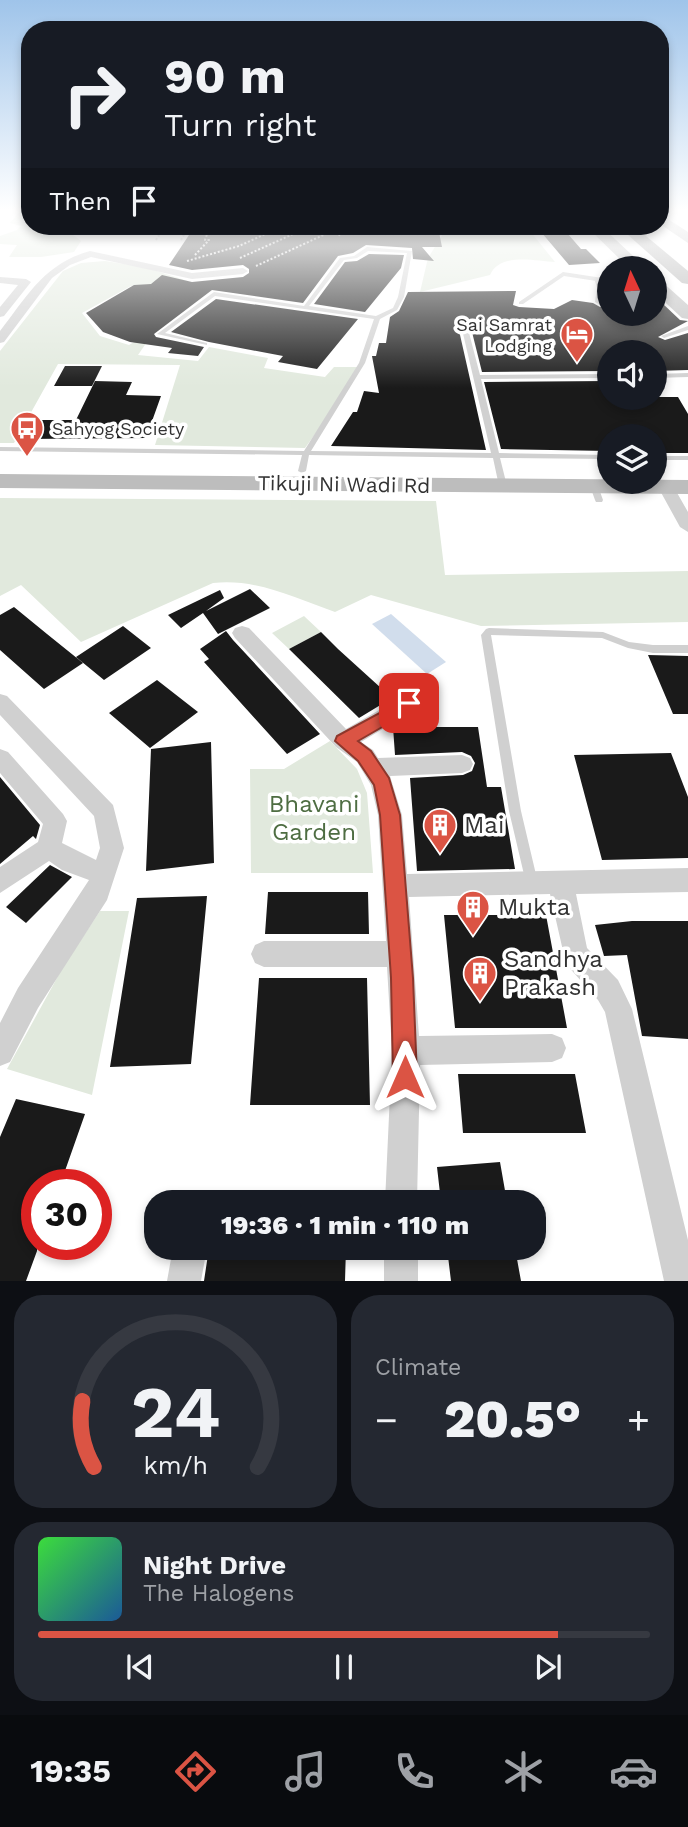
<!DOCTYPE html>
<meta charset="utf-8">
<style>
:root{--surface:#171b24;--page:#242831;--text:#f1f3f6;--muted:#9ea1a6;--line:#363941;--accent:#db5444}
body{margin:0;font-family:"Work Sans",sans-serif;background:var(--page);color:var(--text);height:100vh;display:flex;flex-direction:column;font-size:26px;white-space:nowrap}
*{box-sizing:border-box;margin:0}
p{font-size:23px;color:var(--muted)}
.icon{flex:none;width:38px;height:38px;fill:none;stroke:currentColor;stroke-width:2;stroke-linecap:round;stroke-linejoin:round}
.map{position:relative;height:1281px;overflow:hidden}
.details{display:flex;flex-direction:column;gap:14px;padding:14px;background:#0d0f14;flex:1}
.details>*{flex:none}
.guide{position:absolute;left:21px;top:21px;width:648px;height:214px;border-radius:28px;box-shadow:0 4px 10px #0003;background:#171b24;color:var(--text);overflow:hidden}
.needle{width:46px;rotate:356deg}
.tools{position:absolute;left:597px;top:256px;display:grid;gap:14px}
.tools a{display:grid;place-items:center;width:70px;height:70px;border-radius:50%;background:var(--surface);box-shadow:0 4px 10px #0003;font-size:35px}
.speed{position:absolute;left:21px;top:1169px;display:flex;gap:14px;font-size:35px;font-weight:700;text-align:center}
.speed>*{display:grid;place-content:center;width:91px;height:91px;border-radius:50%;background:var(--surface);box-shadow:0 4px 10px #0003;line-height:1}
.speed .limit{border:10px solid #d22;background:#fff;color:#111}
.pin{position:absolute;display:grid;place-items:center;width:60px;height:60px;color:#fff;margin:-30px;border-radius:14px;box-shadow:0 4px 10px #0006}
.me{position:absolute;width:77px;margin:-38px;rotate:0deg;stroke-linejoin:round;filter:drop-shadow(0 0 5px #0008)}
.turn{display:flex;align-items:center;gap:24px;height:147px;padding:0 28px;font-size:32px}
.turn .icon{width:91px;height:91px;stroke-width:2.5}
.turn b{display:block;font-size:49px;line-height:60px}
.then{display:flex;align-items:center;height:66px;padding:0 28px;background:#0003;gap:14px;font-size:26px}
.big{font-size:52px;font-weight:800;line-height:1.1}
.details .tile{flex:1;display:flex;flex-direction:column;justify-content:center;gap:10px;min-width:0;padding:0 24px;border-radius:28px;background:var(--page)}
.details .dial{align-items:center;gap:0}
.dial svg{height:182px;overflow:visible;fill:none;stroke:var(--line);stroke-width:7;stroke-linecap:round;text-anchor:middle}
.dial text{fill:var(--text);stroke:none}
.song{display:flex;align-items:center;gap:21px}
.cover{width:84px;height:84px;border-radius:10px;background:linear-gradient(135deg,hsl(120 70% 55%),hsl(210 70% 35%))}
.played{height:7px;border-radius:4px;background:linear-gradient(90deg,var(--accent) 85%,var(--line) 85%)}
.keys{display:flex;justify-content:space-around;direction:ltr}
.heat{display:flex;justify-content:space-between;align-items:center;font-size:38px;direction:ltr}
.details .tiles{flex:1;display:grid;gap:14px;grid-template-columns:1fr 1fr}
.tile:last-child{grid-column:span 2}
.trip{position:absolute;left:144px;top:1190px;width:402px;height:70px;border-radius:28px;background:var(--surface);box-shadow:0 4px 10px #0003;font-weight:800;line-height:70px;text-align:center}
.dock{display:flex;height:112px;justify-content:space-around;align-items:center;background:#090b0e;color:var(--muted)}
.dock .icon{width:49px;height:49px}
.dock .active{color:var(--accent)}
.dock b{font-size:32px;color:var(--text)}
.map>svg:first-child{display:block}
.green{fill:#e1e9dd}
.water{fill:#d1ddec}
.building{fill:#1a1a1a}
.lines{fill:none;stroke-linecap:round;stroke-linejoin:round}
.path{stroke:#cacaca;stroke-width:2;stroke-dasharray:2 2;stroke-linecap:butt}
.lane{fill:#d0d0d0;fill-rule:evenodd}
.street{fill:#d0d0d0;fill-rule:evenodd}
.secondary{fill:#bdbdbd;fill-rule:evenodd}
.primary{fill:#ababab;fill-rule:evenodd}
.route{fill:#db5444;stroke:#8e372c;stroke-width:2}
.labels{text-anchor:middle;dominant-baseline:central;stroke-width:7;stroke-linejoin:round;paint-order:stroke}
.far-poi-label{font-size:18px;fill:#333;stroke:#fff;text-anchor:end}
.street-label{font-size:21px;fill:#333;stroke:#fff}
.near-park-label{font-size:24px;fill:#4e6d42;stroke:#fff}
.near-poi-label{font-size:24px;fill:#333;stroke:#fff;text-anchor:start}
</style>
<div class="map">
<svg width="688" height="1281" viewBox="0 0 688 1281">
<rect width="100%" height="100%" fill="#fff"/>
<path class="green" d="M 21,210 L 30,210 L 30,226 C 50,226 65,227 81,241 L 74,252 L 41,257 L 9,257 L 17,245 L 0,244 L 0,236 L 17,230 L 21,226 L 10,223 Z
M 448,226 L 526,226 L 555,262 C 535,261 500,252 490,275 L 420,292 L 428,258 Z
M 105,261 L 144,267 L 188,281 L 131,286 L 82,313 L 100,336 L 129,345 L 141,338 L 149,339 L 138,355 L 198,361 L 209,347 L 268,358 L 264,368 L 325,377 L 334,367 L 359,367 L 353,381 L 305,448 L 155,445 L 180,365 L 58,364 L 14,443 L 0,443 L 0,351 L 63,271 L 81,263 Z
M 0,498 L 436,501 L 445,575 L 688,571 L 688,622 L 481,626 L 371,595 L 335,612 C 295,598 256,578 213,583 L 81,642 L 21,585 L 0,596 Z
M 304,616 L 321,632 L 289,649 L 272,633 Z
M 330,741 L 357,769 L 367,793 L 373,873 L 251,873 L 250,769 L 284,769 Z
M 100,911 L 129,911 L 92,1095 L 7,1069 L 63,967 Z"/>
<path class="water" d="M 391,614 L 446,662 L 427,674 L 372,624 Z"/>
<path class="building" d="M 195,226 L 359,226 L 361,231 L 415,231 L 415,227 L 438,227 L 442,247 L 422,247 L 434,261 L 413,259 L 412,248 L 366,245 L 353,253 L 338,256 L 303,303 L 212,290 L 154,334 L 156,337 L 204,347 L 198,356 L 168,353 L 172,348 L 130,342 L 103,332 L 86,313 L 134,285 L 151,284 L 162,275 L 192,282 L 243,277 L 249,273 L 249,269 L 243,265 L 192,270 L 169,265 Z
M 536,226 L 561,226 L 581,249 L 586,249 L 600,263 L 569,265 Z
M 369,254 L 404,255 L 401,268 L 365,312 L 314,304 L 345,262 L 357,261 Z
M 516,291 L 513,305 L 519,307 L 554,309 L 572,300 L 593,303 L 600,307 L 609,305 L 609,314 L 654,314 L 654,302 L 662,303 L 680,320 L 688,321 L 658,337 L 665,340 L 688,333 L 688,370 L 654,371 L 654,352 L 609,352 L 609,371 L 482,372 L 470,324 L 463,321 L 458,326 L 486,450 L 331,446 L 353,412 L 357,412 L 364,391 L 379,393 L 372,356 L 376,356 L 379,343 L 386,343 L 390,317 L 399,311 L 408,292 Z
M 216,299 L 358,319 L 317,369 L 278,362 L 283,356 L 209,342 L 171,332 Z
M 65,366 L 102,366 L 92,386 L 54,386 Z
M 95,381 L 132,382 L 126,395 L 161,396 L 146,438 L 24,439 L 34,420 L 76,420 Z
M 609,381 L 609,397 L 678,397 L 688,414 L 688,453 L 654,453 L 654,436 L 609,436 L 609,451 L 501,449 L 484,382 Z
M 250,589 L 270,608 L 218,634 L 203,613 L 181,628 L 168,615 L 220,590 L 224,598 L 206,611 Z
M 14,607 L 47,634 L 83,663 L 44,689 L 0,650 L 0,615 Z
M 123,626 L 151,648 L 104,680 L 76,657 Z
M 226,631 L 233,640 L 320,734 L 287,754 L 204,662 L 209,659 L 200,649 Z
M 321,632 L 338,649 L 392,698 L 359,718 L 289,649 Z
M 648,655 L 688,656 L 688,714 L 673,714 Z
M 157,680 L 198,712 L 150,748 L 109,713 Z
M 393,727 L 478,727 L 487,787 L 501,787 L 515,869 L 417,871 L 410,778 L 463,775 L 472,771 L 475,763 L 471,756 L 462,752 L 395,755 Z
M 211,742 L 214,863 L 146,871 L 151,749 Z
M 671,753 L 688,797 L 688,858 L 602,860 L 574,755 Z
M 0,777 L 40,825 L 36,839 L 33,836 L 0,864 Z
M 50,865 L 72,877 L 26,923 L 6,907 Z
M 268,892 L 368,892 L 369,934 L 265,934 Z
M 207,896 L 191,1064 L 110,1067 L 137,898 Z
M 444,915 L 546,915 L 567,1028 L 455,1028 Z
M 632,921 L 688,921 L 688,1039 L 642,1036 L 627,955 L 604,956 L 595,925 Z
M 259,978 L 367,978 L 370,1105 L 250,1105 Z
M 458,1074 L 575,1074 L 586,1133 L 463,1133 Z
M 16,1099 L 85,1114 L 60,1185 L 37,1185 L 37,1251 L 26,1281 L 0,1281 L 0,1137 Z
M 500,1162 L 507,1202 L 441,1202 L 437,1167 Z
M 209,1248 L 346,1248 L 345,1281 L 204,1281 Z
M 447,1248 L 515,1248 L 521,1281 L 451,1281 Z"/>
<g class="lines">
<path class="path" d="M 316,226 L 342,236
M 156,240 L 165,226
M 181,240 L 189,226
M 195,255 L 209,240 L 205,240 L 210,226
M 240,258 L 311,226
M 187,261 L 239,246 L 283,226
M 256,266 L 330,232"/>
<path class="lane" d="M 367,247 L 412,251 L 404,297 L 397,310 L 380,319 L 365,363 L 311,451 L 491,453 L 461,325 L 464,323 L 467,325 L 480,375 L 609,374 L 609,378 L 481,379 L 499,453 L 609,455 L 609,459 L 500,458 L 507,486 L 503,488 L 499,486 L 493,458 L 309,455 L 306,471 L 302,473 L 298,471 L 302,455 L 0,451 L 0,447 L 304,451 L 359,363 L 374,319 L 215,296 L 165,333 L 207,343 L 207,345 L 157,334 L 214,292 L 304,306 L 340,258 L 354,256 ZM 368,251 L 407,253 L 398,297 L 393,308 L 376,316 L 309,306 L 344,260 L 357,258 Z
M 563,272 L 609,279 L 609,283 L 564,276 L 523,304 L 519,304 L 519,302 Z
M 688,326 L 688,330 L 664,338 L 661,336 Z
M 688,373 L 688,377 L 654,378 L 654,374 Z
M 654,456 L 688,456 L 688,460 L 654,460 Z
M 591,484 L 597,484 L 598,486 L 603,500 L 602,502 L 596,502 L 595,500 L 590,486 Z
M 489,628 L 603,632 L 629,642 L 653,645 L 688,645 L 688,653 L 653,653 L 628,648 L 602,638 L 491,635 L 521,811 L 538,883 L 536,887 L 532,889 L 528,887 L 526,883 L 509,811 L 481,635 L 486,629 Z"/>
<path class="street" d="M 55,226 L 81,226 L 113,232 L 108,235 Z
M 90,251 L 192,273 L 243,268 L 248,271 L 243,274 L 192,279 L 91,257 L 70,265 L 52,278 L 4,342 L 0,343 L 0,331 C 28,295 44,264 90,251 Z
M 0,277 L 26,279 L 31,282 L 4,316 L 0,317 L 0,307 L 18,285 L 0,283 Z
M 600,278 L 604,279 L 609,288 L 607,302 L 601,305 L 595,302 L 597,288 L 595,281 Z
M 666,482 L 672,484 L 688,512 L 688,532 L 680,527 L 658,487 Z
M 242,626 L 249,628 L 346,729 L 402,697 L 409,695 L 416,697 L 419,703 L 416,709 L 361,742 L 373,750 L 378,758 L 462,755 L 470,758 L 473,764 L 470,770 L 462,773 L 390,776 L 402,815 L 407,874 L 688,868 L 688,892 L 576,894 L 587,948 L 618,980 L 632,1009 L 688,1240 L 688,1281 L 664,1281 L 605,1012 L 598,1000 L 566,964 L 550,894 L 409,897 L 419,1036 L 552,1034 L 562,1038 L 566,1048 L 562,1058 L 552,1062 L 420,1065 L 417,1202 L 385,1202 L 392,1051 L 387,967 L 264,967 L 255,963 L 251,954 L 255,945 L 264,941 L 386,941 L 378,815 L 371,785 L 357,762 L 336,747 L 235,638 L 232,633 L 235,628 Z
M 0,694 L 7,696 L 113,805 L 124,848 L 107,900 L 38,1008 L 10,1062 L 0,1066 L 0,1023 L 18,988 L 89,880 L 62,870 L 49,861 L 0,893 L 0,867 L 38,842 L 43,824 L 0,773 L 0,749 L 8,752 L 63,814 L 67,821 L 62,843 L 96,860 L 100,848 L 94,816 L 0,715 Z
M 173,1248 L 207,1248 L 201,1281 L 167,1281 Z
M 384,1248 L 418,1248 L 418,1281 L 384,1281 Z"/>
<path class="secondary" d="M 660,214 L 688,232 L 688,243 L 660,224 Z
M 586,226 L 601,226 L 646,268 L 629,268 Z
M 654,278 L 660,280 L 688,305 L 688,319 L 682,318 L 654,292 Z
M 0,474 L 688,480 L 688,494 L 0,488 Z"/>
<path class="primary" d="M 618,226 L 634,226 L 688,271 L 688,284 L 682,283 Z"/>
</g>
<linearGradient id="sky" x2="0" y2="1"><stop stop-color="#9fc4ea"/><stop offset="0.54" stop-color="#fff"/><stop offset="1" stop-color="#fff" stop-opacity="0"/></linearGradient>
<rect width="688" height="388" fill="url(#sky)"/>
<path class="route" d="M 409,697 L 415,698 L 417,703 L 415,708 L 358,741 L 371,751 L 389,778 L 400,815 L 413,978 L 417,1077 L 414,1085 L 405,1089 L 396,1085 L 393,1077 L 391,978 L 380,815 L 374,785 L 358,761 L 335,741 L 337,736 Z"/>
<defs>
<symbol id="hotel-pin" viewBox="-11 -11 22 30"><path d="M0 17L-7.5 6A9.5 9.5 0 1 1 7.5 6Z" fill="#db5444" stroke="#fff"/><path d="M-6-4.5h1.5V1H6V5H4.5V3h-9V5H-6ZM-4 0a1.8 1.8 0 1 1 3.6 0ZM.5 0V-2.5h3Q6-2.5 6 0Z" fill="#fff"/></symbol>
<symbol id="bus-pin" viewBox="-11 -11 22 30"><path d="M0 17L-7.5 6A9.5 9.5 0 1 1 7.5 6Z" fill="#db5444" stroke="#fff"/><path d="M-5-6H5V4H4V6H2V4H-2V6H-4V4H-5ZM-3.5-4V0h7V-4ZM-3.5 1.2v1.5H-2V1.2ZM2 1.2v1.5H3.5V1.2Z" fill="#fff"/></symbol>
<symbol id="building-pin" viewBox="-11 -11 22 30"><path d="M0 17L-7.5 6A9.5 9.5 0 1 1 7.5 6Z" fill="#db5444" stroke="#fff"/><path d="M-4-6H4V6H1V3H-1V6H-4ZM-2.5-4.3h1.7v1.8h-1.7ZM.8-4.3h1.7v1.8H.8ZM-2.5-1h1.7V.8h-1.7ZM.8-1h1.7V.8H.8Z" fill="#fff"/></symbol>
</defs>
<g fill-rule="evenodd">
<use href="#hotel-pin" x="558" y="315" width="38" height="52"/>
<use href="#bus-pin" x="8" y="409" width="38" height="52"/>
<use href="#building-pin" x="421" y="806" width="38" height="52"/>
<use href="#building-pin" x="454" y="888" width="38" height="52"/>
<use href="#building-pin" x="461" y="954" width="38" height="52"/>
</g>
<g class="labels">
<g class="far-poi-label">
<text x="552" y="324">Sai Samrat<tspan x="552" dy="21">Lodging</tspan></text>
<text x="52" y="428" text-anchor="start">Sahyog Society</text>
</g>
<g class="street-label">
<text transform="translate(344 484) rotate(1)">Tikuji Ni Wadi Rd</text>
</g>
<g class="near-park-label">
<text x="314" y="804">Bhavani<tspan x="314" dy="28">Garden</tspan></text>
</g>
<g class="near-poi-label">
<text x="464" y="825">Mai</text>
<text x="498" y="907">Mukta</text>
<text x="504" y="959">Sandhya<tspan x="504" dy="28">Prakash</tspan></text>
</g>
</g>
</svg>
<div class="tools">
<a><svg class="needle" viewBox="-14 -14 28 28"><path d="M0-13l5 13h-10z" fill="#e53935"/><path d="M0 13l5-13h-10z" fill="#9ea1a6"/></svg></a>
<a><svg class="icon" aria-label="sound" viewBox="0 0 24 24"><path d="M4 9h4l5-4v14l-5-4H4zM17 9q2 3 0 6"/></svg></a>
<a><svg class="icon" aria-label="layers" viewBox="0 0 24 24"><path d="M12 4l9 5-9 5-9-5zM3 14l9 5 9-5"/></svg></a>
</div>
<div class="speed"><div class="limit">30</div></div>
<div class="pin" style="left:409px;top:703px;background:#d93025"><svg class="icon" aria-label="arrive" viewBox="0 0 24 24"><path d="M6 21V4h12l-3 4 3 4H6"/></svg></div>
<svg class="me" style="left:405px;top:1077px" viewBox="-20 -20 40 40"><path d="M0-17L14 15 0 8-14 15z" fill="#db5444" stroke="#fff" stroke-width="4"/></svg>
<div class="trip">19:36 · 1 min · 110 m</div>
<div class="guide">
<div class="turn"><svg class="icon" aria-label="right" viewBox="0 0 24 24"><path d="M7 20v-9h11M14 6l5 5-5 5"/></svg><div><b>90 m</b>Turn right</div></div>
<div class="then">Then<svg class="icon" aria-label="arrive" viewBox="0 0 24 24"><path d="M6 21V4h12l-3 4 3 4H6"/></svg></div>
</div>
</div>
<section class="details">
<div class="tiles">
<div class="tile dial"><svg viewBox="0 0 100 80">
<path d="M14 69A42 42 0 1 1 86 69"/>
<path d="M14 69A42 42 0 0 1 9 40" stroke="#db5444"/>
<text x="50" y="56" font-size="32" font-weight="700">24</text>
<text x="50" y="72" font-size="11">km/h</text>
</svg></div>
<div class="tile"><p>Climate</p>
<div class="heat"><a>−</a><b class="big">20.5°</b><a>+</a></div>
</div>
<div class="tile">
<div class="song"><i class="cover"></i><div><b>Night Drive</b><p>The Halogens</p></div></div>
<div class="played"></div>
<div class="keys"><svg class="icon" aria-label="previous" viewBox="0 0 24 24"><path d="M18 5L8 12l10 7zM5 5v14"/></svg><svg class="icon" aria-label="pause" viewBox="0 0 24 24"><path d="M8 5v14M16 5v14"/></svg><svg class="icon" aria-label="next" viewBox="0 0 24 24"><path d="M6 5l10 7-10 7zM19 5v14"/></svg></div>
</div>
</div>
</section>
<nav class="dock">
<b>19:35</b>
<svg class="icon active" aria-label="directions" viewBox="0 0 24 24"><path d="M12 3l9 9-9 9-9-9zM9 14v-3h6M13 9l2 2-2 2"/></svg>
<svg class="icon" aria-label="music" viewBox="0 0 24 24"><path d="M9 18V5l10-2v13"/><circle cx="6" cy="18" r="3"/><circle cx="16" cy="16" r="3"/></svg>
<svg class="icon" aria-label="phone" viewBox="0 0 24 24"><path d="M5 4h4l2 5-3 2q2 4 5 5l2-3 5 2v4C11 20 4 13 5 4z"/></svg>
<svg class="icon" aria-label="climate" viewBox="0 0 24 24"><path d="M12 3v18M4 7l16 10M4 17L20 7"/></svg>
<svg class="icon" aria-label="car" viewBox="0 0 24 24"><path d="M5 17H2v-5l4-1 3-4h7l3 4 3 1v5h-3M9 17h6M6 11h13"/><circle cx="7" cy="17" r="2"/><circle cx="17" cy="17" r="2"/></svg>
</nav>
